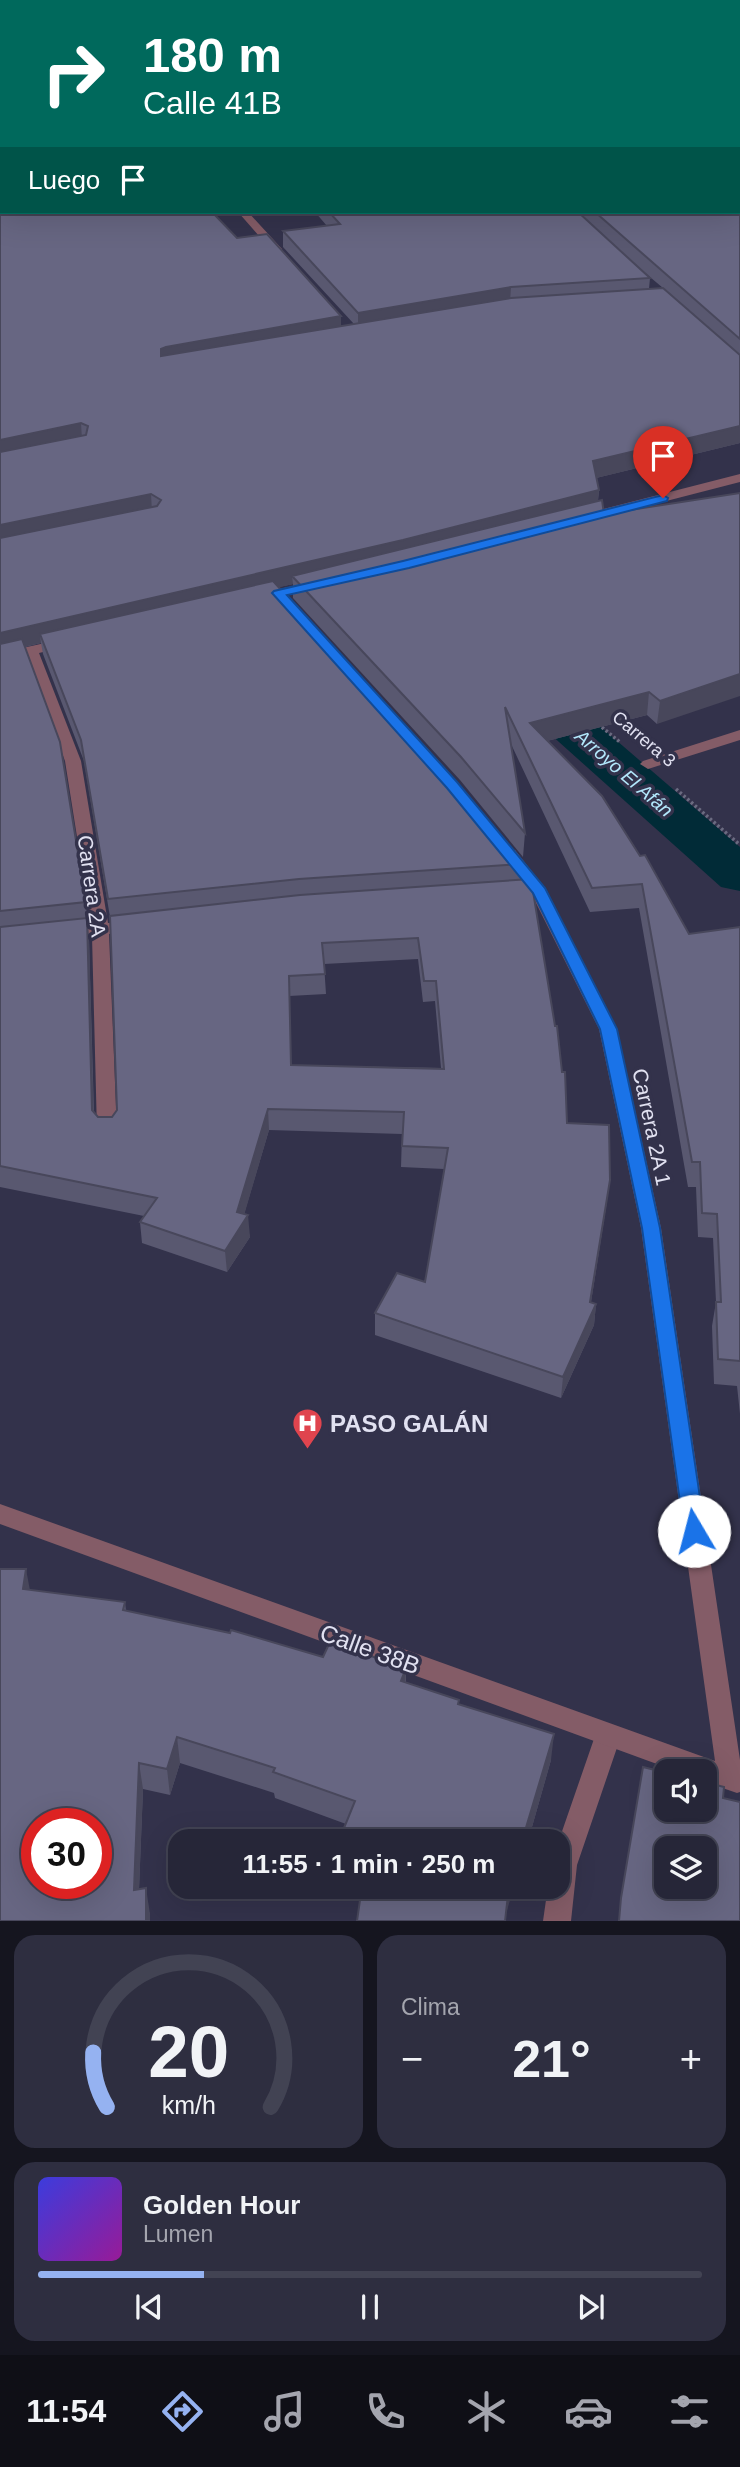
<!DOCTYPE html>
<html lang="es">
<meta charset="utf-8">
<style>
:root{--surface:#262638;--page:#2e2e40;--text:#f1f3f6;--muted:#a4a5ae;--line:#424353;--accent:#95b2f1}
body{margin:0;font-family:Helvetica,sans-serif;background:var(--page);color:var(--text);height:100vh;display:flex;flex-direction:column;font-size:26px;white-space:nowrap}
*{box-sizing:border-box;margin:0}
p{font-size:23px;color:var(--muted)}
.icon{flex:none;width:38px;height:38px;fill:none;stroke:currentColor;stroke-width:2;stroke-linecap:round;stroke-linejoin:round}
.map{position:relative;height:1921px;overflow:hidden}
.sheet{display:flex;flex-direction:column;gap:14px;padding:14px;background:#15151f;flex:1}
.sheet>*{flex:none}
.top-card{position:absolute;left:0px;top:0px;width:740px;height:214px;box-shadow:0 7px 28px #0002,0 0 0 2px var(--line);background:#00695c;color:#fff;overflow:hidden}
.controls{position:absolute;left:654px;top:1759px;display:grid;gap:14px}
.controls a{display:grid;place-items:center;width:63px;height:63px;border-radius:14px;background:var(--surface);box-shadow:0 7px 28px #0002,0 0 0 2px var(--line);font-size:35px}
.speed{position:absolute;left:21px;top:1808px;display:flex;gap:14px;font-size:35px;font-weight:700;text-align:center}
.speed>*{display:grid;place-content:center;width:91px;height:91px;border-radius:50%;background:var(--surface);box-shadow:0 7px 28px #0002,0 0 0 2px var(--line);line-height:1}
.speed .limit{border:10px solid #d22;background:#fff;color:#111}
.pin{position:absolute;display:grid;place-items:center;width:60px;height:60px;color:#fff;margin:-72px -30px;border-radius:50% 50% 50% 0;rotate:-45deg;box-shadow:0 0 7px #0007}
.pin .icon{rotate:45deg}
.me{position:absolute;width:77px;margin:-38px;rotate:352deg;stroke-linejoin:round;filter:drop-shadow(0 0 5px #0008)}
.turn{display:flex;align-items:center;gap:24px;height:147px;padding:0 28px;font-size:32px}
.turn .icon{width:91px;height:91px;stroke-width:2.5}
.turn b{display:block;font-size:49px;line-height:60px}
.then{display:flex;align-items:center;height:66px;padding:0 28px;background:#0003;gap:14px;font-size:26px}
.big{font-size:52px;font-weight:700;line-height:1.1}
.sheet .card{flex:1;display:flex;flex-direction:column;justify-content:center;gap:10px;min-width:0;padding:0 24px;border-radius:21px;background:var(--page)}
.sheet .dial{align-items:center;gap:0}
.dial svg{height:182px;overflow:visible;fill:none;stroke:var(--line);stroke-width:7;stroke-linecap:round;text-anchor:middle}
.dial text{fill:var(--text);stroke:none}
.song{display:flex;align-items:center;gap:21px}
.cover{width:84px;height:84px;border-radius:10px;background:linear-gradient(135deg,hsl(240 70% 55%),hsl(300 70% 35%))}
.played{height:7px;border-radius:4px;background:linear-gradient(90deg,var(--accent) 25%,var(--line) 25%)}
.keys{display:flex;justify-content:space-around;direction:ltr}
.heat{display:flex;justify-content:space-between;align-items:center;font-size:38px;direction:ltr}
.sheet .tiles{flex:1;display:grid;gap:14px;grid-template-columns:1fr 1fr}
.card:last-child{grid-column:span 2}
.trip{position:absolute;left:168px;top:1829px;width:402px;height:70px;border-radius:21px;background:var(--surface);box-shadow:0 7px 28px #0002,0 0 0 2px var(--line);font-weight:700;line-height:70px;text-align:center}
.menu{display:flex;height:112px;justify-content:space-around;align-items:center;background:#0f0f16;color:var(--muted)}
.menu .icon{width:49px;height:49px}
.menu .on{color:var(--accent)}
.menu b{font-size:32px;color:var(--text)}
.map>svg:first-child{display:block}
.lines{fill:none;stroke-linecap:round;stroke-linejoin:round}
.canal{fill:#012b37;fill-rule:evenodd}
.path{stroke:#6b6b81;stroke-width:3.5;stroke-dasharray:2.5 2.5;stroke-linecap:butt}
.service{fill:#845c67;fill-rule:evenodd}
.minor{fill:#845c67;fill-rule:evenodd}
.wall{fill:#595870;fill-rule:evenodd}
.shaded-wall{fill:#48475b}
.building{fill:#676682;stroke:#48475b;stroke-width:2;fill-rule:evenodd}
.route{fill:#1a73e8;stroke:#114b97;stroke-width:2}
.labels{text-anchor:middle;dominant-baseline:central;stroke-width:7;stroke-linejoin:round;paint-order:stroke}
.far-street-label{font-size:18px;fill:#e1e1f1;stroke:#33324b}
.far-water-label{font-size:19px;font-style:italic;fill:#b3e8fc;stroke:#33324b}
.street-label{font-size:21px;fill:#e1e1f1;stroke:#33324b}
.near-poi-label{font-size:24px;font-weight:bold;fill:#e1e1f1;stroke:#33324b;text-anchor:start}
.near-street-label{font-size:24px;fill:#e1e1f1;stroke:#33324b}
</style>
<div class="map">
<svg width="740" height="1921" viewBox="0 0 740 1921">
<rect width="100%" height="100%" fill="#33324b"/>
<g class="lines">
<path class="canal" d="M 519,667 L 536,671 L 740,847 L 740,891 L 721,887 L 502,691 L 495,681 L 502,671 Z"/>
<path class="path" d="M 598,724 L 621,743
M 676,789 L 740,845"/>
<path class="service" d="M 740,730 L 740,740 L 648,769 L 640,764 L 643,761 Z
M 608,1724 L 617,1728 L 621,1736 L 577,1865 L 571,1921 L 543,1921 L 548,1886 L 558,1886 L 558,1843 L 595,1736 L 599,1728 Z"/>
<path class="minor" d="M 238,212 L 248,212 L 282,249 L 282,253 L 274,253 Z
M 740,474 L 740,482 L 581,523 L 574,519 L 576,516 Z
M 316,581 L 321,582 L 321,588 L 261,601 L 254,597 L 256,594 Z
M 63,639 L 68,640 L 68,646 L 39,653 L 81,761 L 108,923 L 132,921 L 141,926 L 132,931 L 109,934 L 117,1131 L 114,1136 L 100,1136 L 97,1131 L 92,936 L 66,938 L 57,933 L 66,928 L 91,925 L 65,761 L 26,656 L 0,661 L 0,653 Z
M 509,849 L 515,850 L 547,891 L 617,1029 L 661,1228 L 740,1760 L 740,1792 L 737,1793 L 705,1782 L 705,1771 L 676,1771 L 0,1524 L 0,1504 L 715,1761 L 641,1228 L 599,1029 L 531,893 L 501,854 Z"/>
</g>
<path class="wall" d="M 0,0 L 740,0 L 740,443 L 596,478 L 599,490 L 598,501 L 604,514 L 740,493 L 657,724 L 647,715 L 547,741 L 689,934 L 740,927 L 740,1414 L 737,1386 L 714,1384 L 712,1326 L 716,1302 L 713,1238 L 698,1237 L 696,1187 L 688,1187 L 639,908 L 590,912 L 511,744 L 525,833 L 523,857 L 460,780 L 293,598 L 293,584 L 279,587 L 523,864 L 522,880 L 567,1123 L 607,1201 L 591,1302 L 596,1304 L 594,1325 L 561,1398 L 375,1335 L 375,1313 L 425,1282 L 444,1169 L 401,1167 L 402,1134 L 269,1130 L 244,1214 L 250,1237 L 227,1272 L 142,1243 L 140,1222 L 144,1216 L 0,1187 ZM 2,2 L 738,2 L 738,212 L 315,212 L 327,226 L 283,231 L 283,247 L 354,324 L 341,326 L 341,316 L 237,238 L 2,212 ZM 631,261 L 663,288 L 649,289 L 650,278 ZM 41,643 L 43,654 L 84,761 L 110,917 L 117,1110 L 112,1117 L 98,1117 L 94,1113 L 89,939 L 86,902 L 25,647 ZM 418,959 L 423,1002 L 435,1001 L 441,1068 L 291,1065 L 289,996 L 326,994 L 324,964 Z
M 30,1590 L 125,1602 L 126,1611 L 323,1657 L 406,1668 L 406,1682 L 459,1704 L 551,1760 L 528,1841 L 345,1841 L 344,1828 L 346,1824 L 275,1798 L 274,1793 L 180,1763 L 170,1795 L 143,1789 L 139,1889 L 150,1914 L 150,1921 L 0,1921 Z"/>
<path class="shaded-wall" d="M 511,287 L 510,303 L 358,329 L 358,313 Z
M 341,316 L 341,332 L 162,365 L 161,349 L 166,347 Z
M 81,423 L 82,440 L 0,458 L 0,440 Z
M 740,426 L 740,443 L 592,479 L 593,461 Z
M 599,490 L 597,508 L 292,576 L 293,584 L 43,642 L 40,634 L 41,643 L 0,652 L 0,633 Z
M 151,494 L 152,512 L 0,544 L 0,525 Z
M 740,674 L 740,696 L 657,724 L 660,701 Z
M 649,692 L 647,715 L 528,746 L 530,723 Z
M 87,918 L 89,939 L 94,1131 L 92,1110 Z
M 268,1109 L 269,1130 L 240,1229 L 248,1215 L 250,1237 L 227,1272 L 225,1251 Z
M 610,1180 L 607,1201 L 587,1323 L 590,1302 Z
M 596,1304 L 594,1325 L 561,1398 L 563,1377 Z
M 26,1569 L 31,1596 L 23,1589 Z
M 406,1668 L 405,1694 L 401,1681 Z
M 554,1734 L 551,1760 L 528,1841 L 522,1841 Z
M 177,1737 L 180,1763 L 170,1795 L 167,1769 Z
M 139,1763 L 143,1789 L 138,1915 L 134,1890 Z
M 509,1886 L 514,1886 L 506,1914 Z
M 146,1888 L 150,1914 L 150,1921 L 146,1921 Z"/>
<path class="building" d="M 0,0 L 740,0 L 740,74 L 738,74 L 738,2 L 2,2 L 2,37 L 0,37 Z
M 0,46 L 2,46 L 2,194 L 0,193 Z
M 738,82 L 740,82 L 740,339 L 595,212 L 738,212 Z
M 0,201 L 2,201 L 2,212 L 212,212 L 237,238 L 267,234 L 341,316 L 166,347 L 161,349 L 161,356 L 511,298 L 663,288 L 740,355 L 740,426 L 593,461 L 599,490 L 403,540 L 0,633 L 0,538 L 157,506 L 161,500 L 151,494 L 0,525 L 0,452 L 86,435 L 88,426 L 81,423 L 0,440 Z
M 329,212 L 578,212 L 650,278 L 511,287 L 358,313 L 283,231 L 340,224 Z
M 740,493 L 740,674 L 660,701 L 649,692 L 530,723 L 602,796 L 640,856 L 645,855 L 689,934 L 740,927 L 740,1361 L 718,1359 L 716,1302 L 721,1302 L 717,1214 L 702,1213 L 700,1162 L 692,1162 L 642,884 L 592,888 L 505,707 L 525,833 L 461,757 L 292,576 L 602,500 L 604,514 Z
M 273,581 L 445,769 L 523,864 L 299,879 L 108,899 L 81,740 L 40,634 Z
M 22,639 L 60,742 L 86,902 L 0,911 L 0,644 Z
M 531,879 L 555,1026 L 557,1026 L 562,1072 L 565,1072 L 567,1123 L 609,1125 L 610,1180 L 590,1302 L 596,1304 L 563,1377 L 375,1313 L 397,1273 L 425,1282 L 448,1148 L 402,1146 L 404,1112 L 268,1109 L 237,1212 L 248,1215 L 225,1251 L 140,1222 L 157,1198 L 0,1166 L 0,927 L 87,918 L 92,1110 L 98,1117 L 112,1117 L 117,1110 L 110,916 L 300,895 ZM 418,938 L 424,981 L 436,981 L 444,1069 L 291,1065 L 289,976 L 325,974 L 322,943 Z
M 0,1569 L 26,1569 L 23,1589 L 125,1602 L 123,1610 L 230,1633 L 231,1630 L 323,1657 L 330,1642 L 406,1668 L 401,1681 L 459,1700 L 458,1704 L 554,1734 L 522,1841 L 369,1841 L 369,1837 L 344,1828 L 355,1801 L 273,1772 L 275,1768 L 177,1737 L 167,1769 L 139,1763 L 134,1890 L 146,1888 L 146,1921 L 0,1921 ZM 37,1824 L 96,1824 L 96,1883 L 37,1883 Z
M 643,1767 L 667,1773 L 667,1810 L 705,1810 L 705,1782 L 724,1787 L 723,1798 L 740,1802 L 740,1921 L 619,1921 L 621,1898 ZM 667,1848 L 705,1848 L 705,1886 L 667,1886 Z
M 362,1886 L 509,1886 L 505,1921 L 357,1921 Z"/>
<path class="route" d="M 663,495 L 668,498 L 667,501 L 409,568 L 287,595 L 457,782 L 545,888 L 617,1029 L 660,1228 L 705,1531 L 702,1537 L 694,1540 L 687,1537 L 684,1531 L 642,1228 L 600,1029 L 533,893 L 447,788 L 272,593 L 274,591 L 403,561 Z"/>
<defs>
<symbol id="hospital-pin" viewBox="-11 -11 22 30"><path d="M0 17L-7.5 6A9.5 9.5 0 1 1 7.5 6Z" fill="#e0444e" stroke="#33324b"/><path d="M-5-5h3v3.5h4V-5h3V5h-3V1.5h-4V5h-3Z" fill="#fff"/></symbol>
</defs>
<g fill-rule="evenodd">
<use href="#hospital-pin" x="290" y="1406" width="35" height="47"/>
</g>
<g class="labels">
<g class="far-street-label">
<text transform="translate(644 739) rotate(40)">Carrera 3</text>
</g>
<g class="far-water-label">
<text transform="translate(624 773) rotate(41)">Arroyo El Afán</text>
</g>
<g class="street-label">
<text transform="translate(92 886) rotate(82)">Carrera 2A</text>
<text transform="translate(652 1127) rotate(78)">Carrera 2A 1</text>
</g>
<g class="near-poi-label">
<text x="330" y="1423">PASO GALÁN</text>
</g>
<g class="near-street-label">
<text transform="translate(370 1649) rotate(20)">Calle 38B</text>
</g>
</g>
</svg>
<div class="controls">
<a><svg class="icon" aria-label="sound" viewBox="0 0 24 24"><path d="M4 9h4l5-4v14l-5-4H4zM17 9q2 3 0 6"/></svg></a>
<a><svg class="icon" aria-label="layers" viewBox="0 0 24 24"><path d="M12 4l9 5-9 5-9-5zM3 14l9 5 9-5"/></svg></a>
</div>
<div class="speed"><div class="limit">30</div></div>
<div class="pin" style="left:663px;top:498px;background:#d93025"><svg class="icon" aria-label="arrive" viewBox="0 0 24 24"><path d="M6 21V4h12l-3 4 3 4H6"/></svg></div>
<svg class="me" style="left:694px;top:1531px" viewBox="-20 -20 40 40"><circle r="19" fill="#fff"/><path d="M0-13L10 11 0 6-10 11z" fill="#1a73e8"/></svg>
<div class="trip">11:55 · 1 min · 250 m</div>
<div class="top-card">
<div class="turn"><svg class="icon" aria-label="right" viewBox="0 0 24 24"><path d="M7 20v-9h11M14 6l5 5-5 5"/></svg><div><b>180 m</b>Calle 41B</div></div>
<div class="then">Luego<svg class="icon" aria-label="arrive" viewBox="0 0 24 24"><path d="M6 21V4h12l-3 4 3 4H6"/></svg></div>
</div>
</div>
<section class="sheet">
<div class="tiles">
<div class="card dial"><svg viewBox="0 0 100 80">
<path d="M14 69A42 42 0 1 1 86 69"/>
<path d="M14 69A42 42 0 0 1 8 45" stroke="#95b2f1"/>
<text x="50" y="56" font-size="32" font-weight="700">20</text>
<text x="50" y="72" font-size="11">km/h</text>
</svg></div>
<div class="card"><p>Clima</p>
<div class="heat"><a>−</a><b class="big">21°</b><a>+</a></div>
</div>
<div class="card">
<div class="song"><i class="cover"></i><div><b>Golden Hour</b><p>Lumen</p></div></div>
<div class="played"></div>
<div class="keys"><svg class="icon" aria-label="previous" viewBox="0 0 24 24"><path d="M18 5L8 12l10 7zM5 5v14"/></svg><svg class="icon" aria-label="pause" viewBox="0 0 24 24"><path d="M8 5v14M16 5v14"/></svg><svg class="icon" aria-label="next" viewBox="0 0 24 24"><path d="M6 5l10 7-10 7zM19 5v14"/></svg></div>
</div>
</div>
</section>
<nav class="menu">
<b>11:54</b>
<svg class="icon on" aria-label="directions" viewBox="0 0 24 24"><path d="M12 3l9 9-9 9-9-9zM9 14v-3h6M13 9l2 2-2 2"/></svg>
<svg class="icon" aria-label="music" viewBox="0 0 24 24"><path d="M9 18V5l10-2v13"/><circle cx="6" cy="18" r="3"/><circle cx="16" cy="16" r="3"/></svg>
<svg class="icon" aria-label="phone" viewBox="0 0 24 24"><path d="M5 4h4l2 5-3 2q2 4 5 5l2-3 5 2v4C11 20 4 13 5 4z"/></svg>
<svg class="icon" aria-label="climate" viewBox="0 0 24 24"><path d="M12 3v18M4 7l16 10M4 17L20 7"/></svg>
<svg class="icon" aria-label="car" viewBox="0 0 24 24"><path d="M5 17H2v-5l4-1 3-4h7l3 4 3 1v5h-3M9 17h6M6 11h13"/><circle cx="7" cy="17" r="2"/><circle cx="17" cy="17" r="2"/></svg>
<svg class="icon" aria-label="filters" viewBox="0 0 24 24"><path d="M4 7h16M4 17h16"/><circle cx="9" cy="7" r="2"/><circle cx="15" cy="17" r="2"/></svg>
</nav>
